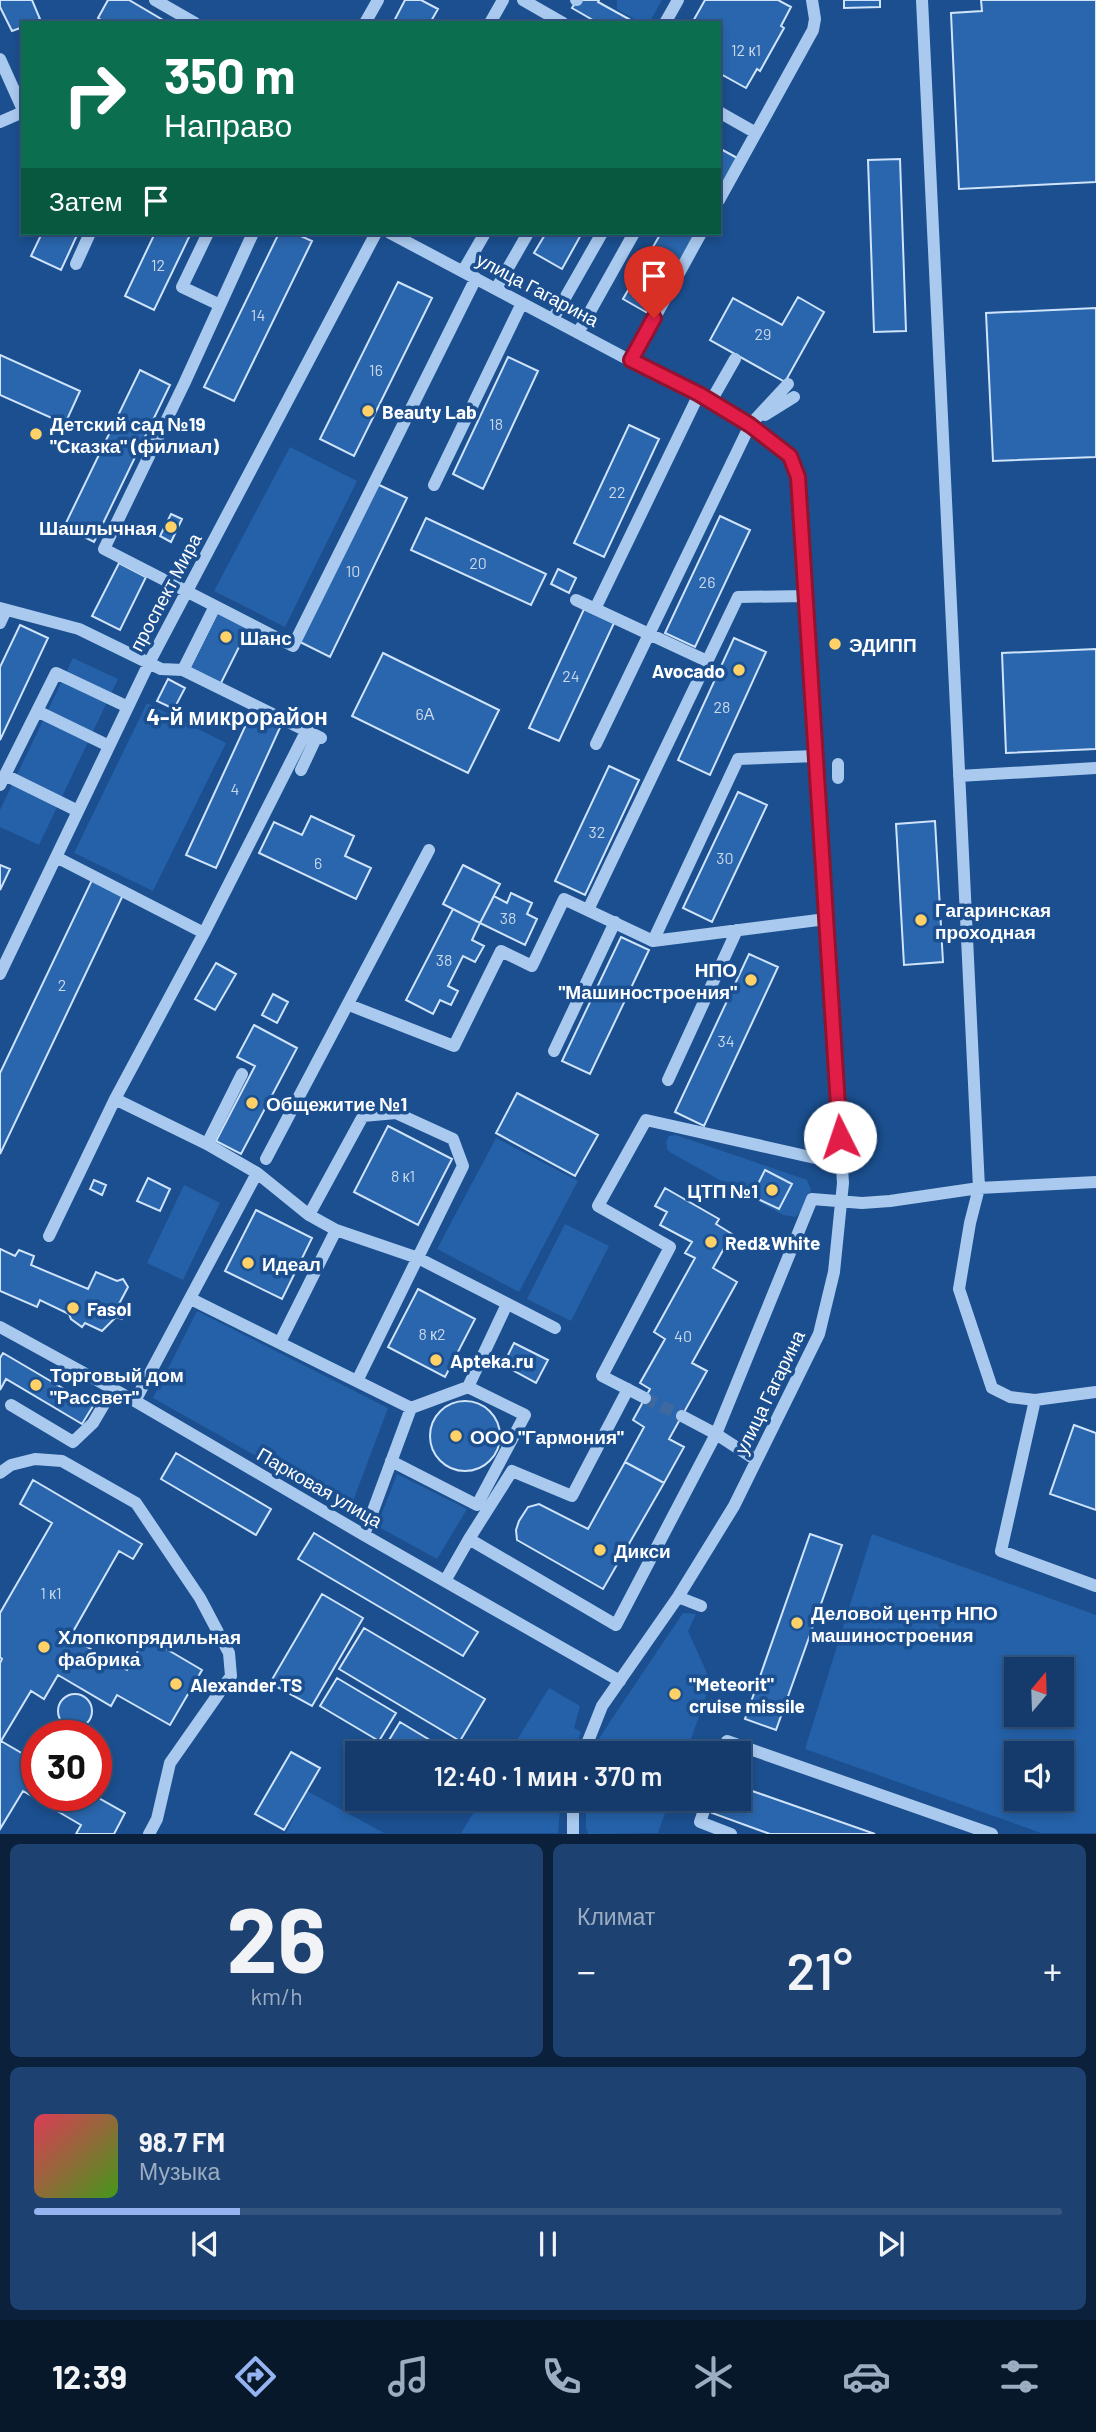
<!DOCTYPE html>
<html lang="ru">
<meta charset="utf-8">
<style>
:root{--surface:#143b6b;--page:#1d4271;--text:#f1f3f6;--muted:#9dadc1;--line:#33557e;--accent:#95b2f1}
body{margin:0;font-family:Barlow,sans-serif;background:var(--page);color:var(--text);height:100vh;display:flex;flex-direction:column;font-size:26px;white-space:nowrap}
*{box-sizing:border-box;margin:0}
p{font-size:23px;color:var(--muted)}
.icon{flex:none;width:38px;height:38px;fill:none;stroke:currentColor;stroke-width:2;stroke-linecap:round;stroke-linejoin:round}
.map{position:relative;height:1834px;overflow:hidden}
.drawer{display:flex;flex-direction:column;gap:10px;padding:10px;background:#0b203b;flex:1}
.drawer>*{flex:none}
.top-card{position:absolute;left:21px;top:21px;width:700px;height:214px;border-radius:0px;box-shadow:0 4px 10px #0003,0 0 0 2px var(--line);background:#0b6e4f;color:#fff;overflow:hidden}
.needle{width:46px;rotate:19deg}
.tools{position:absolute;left:1004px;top:1657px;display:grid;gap:14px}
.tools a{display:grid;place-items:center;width:70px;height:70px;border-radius:0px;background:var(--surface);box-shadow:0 4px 10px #0003,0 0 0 2px var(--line);font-size:35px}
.speed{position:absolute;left:21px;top:1720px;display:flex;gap:14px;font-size:35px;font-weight:700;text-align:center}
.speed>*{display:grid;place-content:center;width:91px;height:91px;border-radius:50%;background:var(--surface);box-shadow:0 4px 10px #0003,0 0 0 2px var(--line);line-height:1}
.speed .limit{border:10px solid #d22;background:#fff;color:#111}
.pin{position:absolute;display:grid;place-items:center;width:60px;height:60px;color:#fff;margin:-72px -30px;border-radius:50% 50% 50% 0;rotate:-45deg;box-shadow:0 0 7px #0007}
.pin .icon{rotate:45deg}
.me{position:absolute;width:77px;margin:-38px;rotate:356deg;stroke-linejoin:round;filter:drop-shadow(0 0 5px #0008)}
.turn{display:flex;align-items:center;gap:24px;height:147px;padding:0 28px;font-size:32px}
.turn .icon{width:91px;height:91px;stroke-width:2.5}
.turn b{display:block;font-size:49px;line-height:60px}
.then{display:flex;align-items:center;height:66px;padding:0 28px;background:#0003;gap:14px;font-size:26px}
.big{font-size:52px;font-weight:600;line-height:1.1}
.drawer .card{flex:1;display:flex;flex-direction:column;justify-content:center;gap:10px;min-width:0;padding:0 24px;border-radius:10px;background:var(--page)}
.drawer .dial{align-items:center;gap:0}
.dial b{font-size:91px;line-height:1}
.song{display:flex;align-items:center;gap:21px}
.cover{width:84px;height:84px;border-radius:10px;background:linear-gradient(135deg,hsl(350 70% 55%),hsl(100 70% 35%))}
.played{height:7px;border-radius:4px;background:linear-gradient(90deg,var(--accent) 20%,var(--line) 20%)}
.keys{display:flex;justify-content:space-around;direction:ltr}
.heat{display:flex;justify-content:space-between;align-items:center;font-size:38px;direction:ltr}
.drawer .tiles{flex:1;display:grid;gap:10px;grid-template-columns:1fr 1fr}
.card:last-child{grid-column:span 2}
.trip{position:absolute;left:345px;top:1741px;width:406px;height:70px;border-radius:0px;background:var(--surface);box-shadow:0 4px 10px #0003,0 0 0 2px var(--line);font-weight:600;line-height:70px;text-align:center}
.menu{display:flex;height:112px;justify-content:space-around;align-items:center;background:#08182b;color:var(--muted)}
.menu .icon{width:49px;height:49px}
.menu .current{color:var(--accent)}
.menu b{font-size:32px;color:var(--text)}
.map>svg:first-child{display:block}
.green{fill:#2461a8;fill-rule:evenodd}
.building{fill:#2a66ad;stroke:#cfe3fa;stroke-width:2}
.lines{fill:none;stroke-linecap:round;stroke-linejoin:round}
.minor-tunnel{stroke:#3d69a0;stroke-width:12;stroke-dasharray:12 6;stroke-linecap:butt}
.minor{stroke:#a9c9ee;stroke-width:12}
.route-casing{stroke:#92132f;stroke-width:18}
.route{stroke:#e11d48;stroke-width:12}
.poi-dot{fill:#ffd166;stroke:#1b4f8f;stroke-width:2.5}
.labels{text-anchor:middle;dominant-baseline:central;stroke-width:7;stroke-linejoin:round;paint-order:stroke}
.number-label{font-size:16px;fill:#cad9ea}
.street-label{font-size:19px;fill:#fff;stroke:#1b4f8f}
.poi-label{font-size:19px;font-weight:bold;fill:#fff;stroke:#1b4f8f;text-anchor:start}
.quarter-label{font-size:23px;font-weight:bold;fill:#fff;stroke:#1b4f8f}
</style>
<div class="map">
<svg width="1096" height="1834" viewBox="0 0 1096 1834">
<rect width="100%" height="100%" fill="#1b4f8f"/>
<path class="green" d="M 617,0 L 662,0 L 649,23 L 641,23 L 617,9 Z
M 290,447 L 357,481 L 285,627 L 214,591 Z
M 73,658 L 118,679 L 39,845 L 0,827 L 0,810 Z
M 147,703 L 226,743 L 153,891 L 74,853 Z
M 676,1135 L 807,1180 L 811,1190 L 802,1211 L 795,1217 L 783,1215 L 671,1153 L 667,1149 L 666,1142 L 669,1136 Z
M 496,1138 L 578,1181 L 519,1292 L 437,1249 Z
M 184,1185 L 220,1203 L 183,1280 L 147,1263 Z
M 565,1224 L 609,1246 L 571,1321 L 527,1299 Z
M 197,1311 L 388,1408 L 350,1509 L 153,1398 Z
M 397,1474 L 467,1509 L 437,1559 L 377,1526 Z
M 872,1534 L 1096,1615 L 1096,1833 L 1041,1833 L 805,1749 ZM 1017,1670 L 1062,1670 L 1062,1715 L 1017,1715 ZM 1017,1754 L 1062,1754 L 1062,1799 L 1017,1799 Z
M 683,1613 L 696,1614 L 688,1631 L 711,1682 L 686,1753 L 594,1753 L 599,1739 L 609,1723 Z
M 549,1688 L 580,1706 L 574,1728 L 581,1732 L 573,1753 L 509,1753 Z
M 307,1791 L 384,1833 L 286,1833 Z
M 482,1799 L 561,1799 L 558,1833 L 461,1833 Z
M 586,1799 L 670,1799 L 658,1833 L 588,1834 L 586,1828 Z"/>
<path class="building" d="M 0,0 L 32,0 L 40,19 L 32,23 L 23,23 L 23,27 L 12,31 L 0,7 Z
M 108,0 L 129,0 L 168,23 L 106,23 L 98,18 Z
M 405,0 L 421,0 L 438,9 L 430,23 L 393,23 Z
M 577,0 L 599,0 L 598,2 L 636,23 L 598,23 L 572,8 Z
M 705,0 L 778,0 L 791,7 L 781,26 L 784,28 L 760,71 L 757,69 L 746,88 L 719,73 L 719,23 L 692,23 Z
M 844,0 L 880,0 L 880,7 L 844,8 Z
M 981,0 L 1096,0 L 1096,182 L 959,189 L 951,13 L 982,11 Z
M 719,148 L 739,159 L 719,194 Z
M 900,159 L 906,331 L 874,332 L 868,160 Z
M 42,233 L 78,233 L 61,270 L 31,256 Z
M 155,233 L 191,233 L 154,310 L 125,296 Z
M 279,233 L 294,233 L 312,241 L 234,401 L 204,387 Z
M 546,233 L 582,233 L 562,269 L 534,253 Z
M 661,233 L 697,233 L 651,315 L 623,299 Z
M 398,282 L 432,298 L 354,456 L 320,439 Z
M 798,297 L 824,312 L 785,382 L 710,340 L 733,298 L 782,325 Z
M 1096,308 L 1096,457 L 993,461 L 986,313 Z
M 0,355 L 80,391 L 65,424 L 0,395 Z
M 508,357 L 538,371 L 483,489 L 453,474 Z
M 140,370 L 170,385 L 94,542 L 64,527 Z
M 629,425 L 659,439 L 604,557 L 574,543 Z
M 377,484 L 407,498 L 330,657 L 300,642 Z
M 171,514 L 182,519 L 171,542 L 160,536 Z
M 720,516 L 750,530 L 695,647 L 665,633 Z
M 426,518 L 546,574 L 531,605 L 411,550 Z
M 119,563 L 146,577 L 120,630 L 92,616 Z
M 558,569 L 576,578 L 569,593 L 551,584 Z
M 584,609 L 614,623 L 559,741 L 529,728 Z
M 218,611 L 249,627 L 220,685 L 189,669 Z
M 20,625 L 48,638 L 0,740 L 0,667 Z
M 734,638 L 766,652 L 710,775 L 678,760 Z
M 1096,649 L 1096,749 L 1006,753 L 1002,653 Z
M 383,653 L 499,710 L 468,773 L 352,716 Z
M 168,679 L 185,688 L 174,709 L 157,701 Z
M 254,707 L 283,721 L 216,868 L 186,855 Z
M 609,766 L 639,780 L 585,895 L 555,881 Z
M 738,792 L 767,805 L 712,922 L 683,908 Z
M 311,816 L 354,836 L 345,856 L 371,868 L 356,899 L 259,853 L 274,822 L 302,835 Z
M 935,821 L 943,962 L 904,965 L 896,824 Z
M 0,865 L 10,869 L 0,890 Z
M 463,865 L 500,884 L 480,923 L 443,904 Z
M 92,880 L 123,895 L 0,1154 L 0,1073 Z
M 511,893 L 532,903 L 527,914 L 537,919 L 525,945 L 480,923 L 494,896 L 507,903 Z
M 453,909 L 480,923 L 472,940 L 484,946 L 475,962 L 463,956 L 448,986 L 458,991 L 451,1005 L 440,1000 L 433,1014 L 406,1000 Z
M 621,937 L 649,950 L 590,1074 L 562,1061 Z
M 749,954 L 778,967 L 704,1126 L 675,1112 Z
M 216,963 L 236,974 L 215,1010 L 195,999 Z
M 273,994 L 288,1002 L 277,1023 L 262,1015 Z
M 254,1025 L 297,1048 L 241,1154 L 216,1141 L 255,1066 L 237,1057 Z
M 517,1093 L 598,1135 L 575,1176 L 496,1133 Z
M 388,1126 L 452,1159 L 418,1225 L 354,1192 Z
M 765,1170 L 792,1184 L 779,1209 L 752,1196 Z
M 148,1178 L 170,1189 L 160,1211 L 137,1201 Z
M 94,1180 L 106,1185 L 102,1195 L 90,1189 Z
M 665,1188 L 719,1219 L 716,1224 L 732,1234 L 713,1268 L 737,1282 L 692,1363 L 707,1371 L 669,1439 L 684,1447 L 664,1483 L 625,1462 L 644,1427 L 633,1420 L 650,1389 L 640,1383 L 665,1339 L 654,1332 L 695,1258 L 685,1253 L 692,1242 L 660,1225 L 667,1212 L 655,1206 Z
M 256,1210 L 312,1238 L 282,1299 L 225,1271 Z
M 0,1249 L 15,1256 L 19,1250 L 34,1256 L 31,1265 L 88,1289 L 96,1272 L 117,1281 L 123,1279 L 128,1287 L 119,1304 L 126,1306 L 122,1319 L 116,1317 L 102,1331 L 85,1323 L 82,1327 L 71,1319 L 69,1314 L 40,1300 L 37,1307 L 0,1291 Z
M 418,1289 L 475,1319 L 445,1377 L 388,1347 Z
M 514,1343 L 548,1360 L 536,1383 L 503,1365 Z
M 3,1353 L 93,1406 L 82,1424 L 6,1379 L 0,1390 L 0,1358 Z
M430 1436a35 35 0 1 1 70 0a35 35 0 1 1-70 0Z
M 1074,1425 L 1096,1433 L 1096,1510 L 1050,1494 Z
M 176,1453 L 271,1509 L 256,1535 L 161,1479 Z
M 625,1462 L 664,1483 L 603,1589 L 517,1540 L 516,1530 L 519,1521 L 528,1507 L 539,1504 L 588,1529 Z
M 33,1480 L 142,1544 L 133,1559 L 119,1551 L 70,1637 L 127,1670 L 146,1637 L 202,1670 L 170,1725 L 117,1695 L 111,1706 L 58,1675 L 44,1699 L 31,1691 L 1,1741 L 37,1762 L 37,1796 L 95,1796 L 125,1813 L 114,1834 L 76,1834 L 81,1825 L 23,1791 L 0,1829 L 0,1663 L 2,1659 L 0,1657 L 0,1613 L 52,1523 L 20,1504 Z
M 314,1533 L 478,1632 L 463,1656 L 298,1559 Z
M 810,1534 L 842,1545 L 776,1730 L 745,1719 Z
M 322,1594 L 363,1618 L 312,1706 L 270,1683 Z
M 364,1628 L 485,1699 L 460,1741 L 339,1669 Z
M 337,1678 L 396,1713 L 379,1741 L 320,1706 Z
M58 1711a17 17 0 1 1 34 0a17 17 0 1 1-34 0Z
M 400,1722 L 453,1754 L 400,1754 L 386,1745 Z
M 291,1752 L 320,1768 L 284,1830 L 255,1814 Z
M 738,1786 L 875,1834 L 770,1834 L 712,1813 L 717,1799 L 738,1799 Z"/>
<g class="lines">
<path class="minor-tunnel" d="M 645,1398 L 682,1416"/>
<path class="minor" d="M 155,0 L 195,23
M 523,0 L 563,23
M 576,0 L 577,0
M 922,0 L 979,1188 L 970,1223 L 959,1289 L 992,1388 L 1010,1397 L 1035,1400 L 1001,1551 L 1096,1586
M 365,23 L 378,0
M 490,23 L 503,0
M 665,23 L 678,0
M 0,59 L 23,110
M 719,112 L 756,133
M 0,122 L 23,112
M 719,200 L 813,30 L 815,19 L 812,0
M 208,233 L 182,287 L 220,305
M 253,233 L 184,384 L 104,549 L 293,646 L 476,278
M 390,233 L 631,361 L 699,394 L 750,425 L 790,455 L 798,477 L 843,1183 L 834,1272 L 819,1334 L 734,1506 L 678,1597 L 602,1706 L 583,1754
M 76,264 L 90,233
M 463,271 L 485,233
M 496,289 L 528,233
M 553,319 L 602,233
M 578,333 L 634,233
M 631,361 L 701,233
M 711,401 L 735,359
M 765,415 L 794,397
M 434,485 L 522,303
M 576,600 L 707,661
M 0,608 L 79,629 L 161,669 L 183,670 L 321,738
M 595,609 L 699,394
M 0,623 L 6,610
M 183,670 L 215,606
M 37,711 L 109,746
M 596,744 L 750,425 L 788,384
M 301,770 L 317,736
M 5,775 L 78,811
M 959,776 L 1096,768
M 838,778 L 838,764
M 0,785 L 56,673 L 128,707
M 56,857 L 204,933
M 588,910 L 738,597 L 806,596
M 653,941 L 738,759 L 816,756
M 0,974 L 149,663 L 376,233
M 349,1005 L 454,1046 L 501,951 L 532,966 L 564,899 L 653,941 L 826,919
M 554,1051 L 615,922
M 668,1080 L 737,930
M 115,1099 L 207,1144 L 257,1173 L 309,1215 L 336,1230 L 418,1258 L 555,1328
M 207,1144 L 242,1074
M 266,1159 L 429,850
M 309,1215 L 363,1116 L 396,1113 L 453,1139 L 463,1166 L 357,1381
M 49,1236 L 115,1099 L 204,933 L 314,716
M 191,1299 L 411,1408 L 468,1387 L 507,1304
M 0,1327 L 135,1401 L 364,1535 L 620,1681
M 280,1342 L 336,1230
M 645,1398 L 602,1376 L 670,1247 L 598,1206 L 646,1120 L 842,1164
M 1035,1400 L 1096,1392
M 135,1401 L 257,1173
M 11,1405 L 73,1442 L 93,1423 L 113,1389
M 682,1416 L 716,1434 L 756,1460
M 391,1461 L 477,1505 L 525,1415 L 468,1387
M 0,1473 L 11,1465 L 35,1459 L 62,1461 L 136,1503 L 200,1598 L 229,1653 L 231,1676 L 170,1763 L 157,1819 L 149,1834
M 364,1535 L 411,1408
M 469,1539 L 512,1471 L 572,1496 L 628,1389
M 445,1581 L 469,1539 L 616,1625 L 716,1434 L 812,1199 L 862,1203 L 890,1201 L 979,1188 L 1096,1182
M 678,1597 L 701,1606
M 723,1754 L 727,1741 L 992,1834
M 573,1799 L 573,1834
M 708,1799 L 700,1822 L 731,1834"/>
</g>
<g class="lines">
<defs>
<path id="route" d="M 654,318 L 631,360 L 699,394 L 750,425 L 790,456 L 798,477 L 840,1137"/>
</defs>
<use href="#route" class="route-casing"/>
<use href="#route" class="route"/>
</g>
<g class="poi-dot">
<circle cx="368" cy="411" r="7"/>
<circle cx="36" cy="434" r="7"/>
<circle cx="171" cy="527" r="7"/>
<circle cx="226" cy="637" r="7"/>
<circle cx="835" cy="644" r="7"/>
<circle cx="739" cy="670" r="7"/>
<circle cx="921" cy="920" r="7"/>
<circle cx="751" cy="980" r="7"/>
<circle cx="252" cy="1103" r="7"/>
<circle cx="772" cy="1190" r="7"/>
<circle cx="711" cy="1242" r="7"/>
<circle cx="248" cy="1263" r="7"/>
<circle cx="73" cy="1308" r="7"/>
<circle cx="436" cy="1360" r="7"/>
<circle cx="36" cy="1385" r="7"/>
<circle cx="456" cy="1436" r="7"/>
<circle cx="600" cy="1550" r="7"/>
<circle cx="797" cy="1623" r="7"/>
<circle cx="44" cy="1647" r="7"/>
<circle cx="176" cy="1684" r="7"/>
<circle cx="675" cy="1694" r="7"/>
</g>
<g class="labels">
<g class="number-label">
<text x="746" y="49">12 к1</text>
<text x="158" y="264">12</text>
<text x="258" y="314">14</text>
<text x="763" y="333">29</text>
<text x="376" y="369">16</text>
<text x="496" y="423">18</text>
<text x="617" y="491">22</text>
<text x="478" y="562">20</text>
<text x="353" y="570">10</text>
<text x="707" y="581">26</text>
<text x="571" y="675">24</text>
<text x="722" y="706">28</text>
<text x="425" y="713">6А</text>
<text x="235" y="788">4</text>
<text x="597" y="831">32</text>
<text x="725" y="857">30</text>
<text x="318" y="862">6</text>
<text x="508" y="917">38</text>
<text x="444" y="959">38</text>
<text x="62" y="984">2</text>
<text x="726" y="1040">34</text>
<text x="403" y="1175">8 к1</text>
<text x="432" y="1333">8 к2</text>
<text x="683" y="1335">40</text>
<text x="51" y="1592">1 к1</text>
</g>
<g class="street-label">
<text transform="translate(538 289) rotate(28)">улица Гагарина</text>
<text transform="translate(165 592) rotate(-62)">проспект Мира</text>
<text transform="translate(769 1392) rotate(-64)">улица Гагарина</text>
<text transform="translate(320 1487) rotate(30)">Парковая улица</text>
</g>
<g class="poi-label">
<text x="382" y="411">Beauty Lab</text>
<text x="50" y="423">Детский сад №19<tspan x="50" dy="22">"Сказка" (филиал)</tspan></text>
<text x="157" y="527" text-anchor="end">Шашлычная</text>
<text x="240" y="637">Шанс</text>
<text x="849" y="644">ЭДИПП</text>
<text x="725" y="670" text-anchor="end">Avocado</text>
<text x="935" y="909">Гагаринская<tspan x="935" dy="22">проходная</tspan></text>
<text x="737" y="969" text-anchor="end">НПО<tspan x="737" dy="22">"Машиностроения"</tspan></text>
<text x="266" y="1103">Общежитие №1</text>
<text x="758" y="1190" text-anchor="end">ЦТП №1</text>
<text x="725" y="1242">Red&amp;White</text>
<text x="262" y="1263">Идеал</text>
<text x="87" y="1308">Fasol</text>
<text x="450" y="1360">Apteka.ru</text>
<text x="50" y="1374">Торговый дом<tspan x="50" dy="22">"Рассвет"</tspan></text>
<text x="470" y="1436">ООО "Гармония"</text>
<text x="614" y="1550">Дикси</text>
<text x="811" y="1612">Деловой центр НПО<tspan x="811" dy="22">машиностроения</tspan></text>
<text x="58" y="1636">Хлопкопрядильная<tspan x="58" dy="22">фабрика</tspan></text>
<text x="689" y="1683">"Meteorit"<tspan x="689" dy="22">cruise missile</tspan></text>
<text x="190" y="1684">Alexander TS</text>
</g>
<g class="quarter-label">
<text x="237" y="716">4-й микрорайон</text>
</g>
</g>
</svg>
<div class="tools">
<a><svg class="needle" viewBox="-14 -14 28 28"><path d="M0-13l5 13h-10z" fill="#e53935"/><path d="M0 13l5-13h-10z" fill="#9dadc1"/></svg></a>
<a><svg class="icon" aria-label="sound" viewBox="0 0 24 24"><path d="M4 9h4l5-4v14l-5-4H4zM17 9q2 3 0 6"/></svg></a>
</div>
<div class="speed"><div class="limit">30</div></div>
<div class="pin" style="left:654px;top:318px;background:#d93025"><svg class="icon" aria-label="arrive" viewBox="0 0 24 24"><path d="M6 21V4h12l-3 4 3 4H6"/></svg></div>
<svg class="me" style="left:840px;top:1137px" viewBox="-20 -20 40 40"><circle r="19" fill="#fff"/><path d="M0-13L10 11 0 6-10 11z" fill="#e11d48"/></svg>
<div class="trip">12:40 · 1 мин · 370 m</div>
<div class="top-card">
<div class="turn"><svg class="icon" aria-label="right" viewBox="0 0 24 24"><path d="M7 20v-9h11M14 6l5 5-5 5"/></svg><div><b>350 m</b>Направо</div></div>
<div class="then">Затем<svg class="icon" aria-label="arrive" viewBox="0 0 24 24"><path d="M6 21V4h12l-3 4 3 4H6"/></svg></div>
</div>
</div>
<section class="drawer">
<div class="tiles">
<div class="card dial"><b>26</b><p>km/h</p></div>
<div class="card"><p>Климат</p>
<div class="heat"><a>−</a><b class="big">21°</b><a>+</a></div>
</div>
<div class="card">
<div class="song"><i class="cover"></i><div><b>98.7 FM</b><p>Музыка</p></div></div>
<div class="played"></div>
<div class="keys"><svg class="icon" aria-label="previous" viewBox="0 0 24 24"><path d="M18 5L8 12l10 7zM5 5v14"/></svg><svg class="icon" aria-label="pause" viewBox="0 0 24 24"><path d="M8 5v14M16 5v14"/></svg><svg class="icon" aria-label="next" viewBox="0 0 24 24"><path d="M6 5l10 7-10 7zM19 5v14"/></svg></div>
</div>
</div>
</section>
<nav class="menu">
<b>12:39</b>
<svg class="icon current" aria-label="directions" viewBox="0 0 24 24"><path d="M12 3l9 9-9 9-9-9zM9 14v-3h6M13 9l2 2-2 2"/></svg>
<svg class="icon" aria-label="music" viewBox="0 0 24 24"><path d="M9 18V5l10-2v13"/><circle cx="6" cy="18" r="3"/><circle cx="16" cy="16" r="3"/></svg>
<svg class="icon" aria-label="phone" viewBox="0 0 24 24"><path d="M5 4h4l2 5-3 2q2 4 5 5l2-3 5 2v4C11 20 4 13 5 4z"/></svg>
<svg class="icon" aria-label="climate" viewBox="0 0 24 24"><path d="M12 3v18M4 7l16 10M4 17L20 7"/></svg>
<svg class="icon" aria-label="car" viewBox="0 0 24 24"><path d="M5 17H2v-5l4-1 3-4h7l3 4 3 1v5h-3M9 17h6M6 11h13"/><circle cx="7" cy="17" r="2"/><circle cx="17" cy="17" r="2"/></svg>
<svg class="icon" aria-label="filters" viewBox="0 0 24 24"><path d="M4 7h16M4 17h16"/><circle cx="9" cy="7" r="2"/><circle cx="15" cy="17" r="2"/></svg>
</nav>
